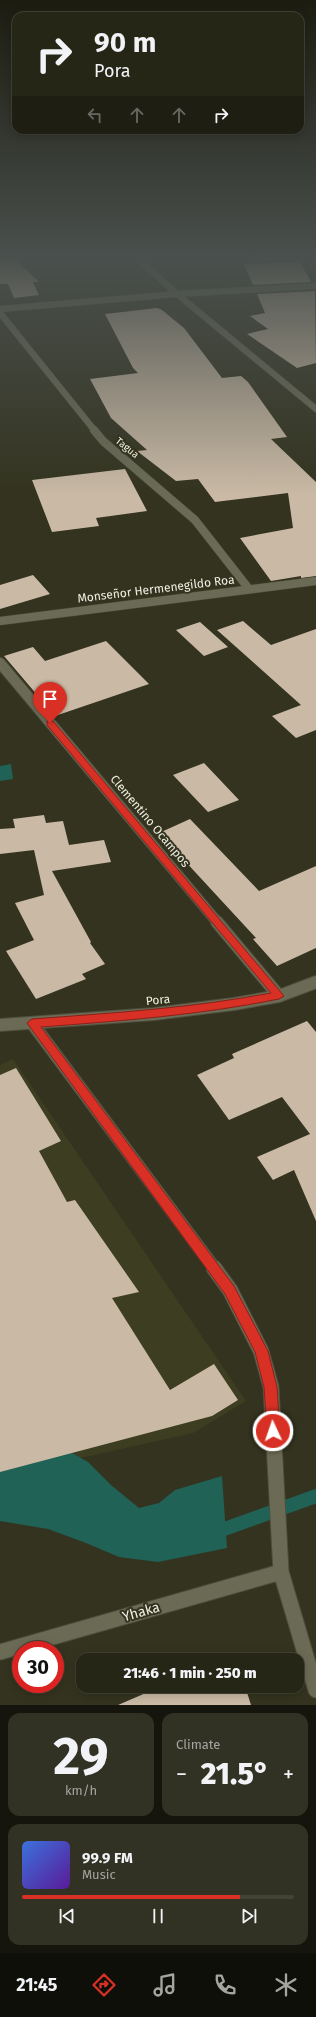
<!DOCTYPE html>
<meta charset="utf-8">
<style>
:root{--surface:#262617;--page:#323224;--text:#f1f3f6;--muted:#a4a5a1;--line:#424336;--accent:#d93025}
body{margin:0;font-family:"Fira Sans",sans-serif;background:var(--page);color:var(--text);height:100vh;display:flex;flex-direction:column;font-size:15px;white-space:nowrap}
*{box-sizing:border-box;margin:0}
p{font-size:13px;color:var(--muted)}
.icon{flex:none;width:22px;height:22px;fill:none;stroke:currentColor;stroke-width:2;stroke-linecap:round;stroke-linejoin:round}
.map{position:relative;height:1705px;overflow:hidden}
.drawer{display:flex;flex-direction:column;gap:8px;padding:8px;background:#15150d;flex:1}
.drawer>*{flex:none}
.hud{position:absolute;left:12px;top:12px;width:292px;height:122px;border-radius:12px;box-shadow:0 2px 10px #0003,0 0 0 1px var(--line);background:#262617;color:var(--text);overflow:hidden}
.speed{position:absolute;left:12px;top:1641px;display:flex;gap:8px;font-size:20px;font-weight:700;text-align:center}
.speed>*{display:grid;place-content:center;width:52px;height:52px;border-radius:50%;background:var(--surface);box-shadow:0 2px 10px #0003,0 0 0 1px var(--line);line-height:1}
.speed .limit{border:6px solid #d22;background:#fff;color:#111}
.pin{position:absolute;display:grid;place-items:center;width:34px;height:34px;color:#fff;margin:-41px -17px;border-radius:50% 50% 50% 0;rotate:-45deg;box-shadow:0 0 4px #0007}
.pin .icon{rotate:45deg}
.me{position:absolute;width:44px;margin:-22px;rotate:357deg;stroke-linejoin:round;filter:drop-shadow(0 0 3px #0008)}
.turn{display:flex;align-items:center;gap:14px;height:84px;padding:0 16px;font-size:18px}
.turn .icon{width:52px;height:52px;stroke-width:2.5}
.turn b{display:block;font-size:28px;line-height:34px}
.lanes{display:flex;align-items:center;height:38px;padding:0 16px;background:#0003;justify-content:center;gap:20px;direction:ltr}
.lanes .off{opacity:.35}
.big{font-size:30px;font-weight:800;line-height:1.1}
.drawer .card{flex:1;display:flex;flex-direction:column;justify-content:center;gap:6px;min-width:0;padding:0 14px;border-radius:12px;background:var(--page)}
.drawer .dial{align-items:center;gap:0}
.dial b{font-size:52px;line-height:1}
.song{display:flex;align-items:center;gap:12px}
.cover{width:48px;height:48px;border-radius:6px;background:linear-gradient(135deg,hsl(220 70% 55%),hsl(270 70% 35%))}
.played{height:4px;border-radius:2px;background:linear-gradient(90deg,var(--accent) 80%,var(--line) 80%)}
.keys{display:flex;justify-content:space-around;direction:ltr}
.heat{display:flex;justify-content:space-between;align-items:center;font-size:22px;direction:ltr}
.drawer .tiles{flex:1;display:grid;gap:8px;grid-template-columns:1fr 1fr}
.card:last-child{grid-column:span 2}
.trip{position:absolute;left:76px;top:1653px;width:228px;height:40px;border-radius:12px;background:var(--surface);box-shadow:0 2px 10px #0003,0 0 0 1px var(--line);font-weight:800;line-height:40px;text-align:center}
.tab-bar{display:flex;height:64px;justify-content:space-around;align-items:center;background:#0f0f09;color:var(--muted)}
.tab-bar .icon{width:28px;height:28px}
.tab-bar .on{color:var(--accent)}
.tab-bar b{font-size:18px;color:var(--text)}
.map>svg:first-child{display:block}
.built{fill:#3d3d21}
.water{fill:#206256}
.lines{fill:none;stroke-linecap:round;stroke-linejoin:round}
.stream{stroke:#206256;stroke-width:14}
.building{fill:#cabaa5}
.minor-far4-casing{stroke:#4d4e3c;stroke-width:7}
.minor-far3-casing{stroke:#4d4e3c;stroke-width:9}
.minor-far2-casing{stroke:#4d4e3c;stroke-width:12}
.minor-far1-casing{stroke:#4d4e3c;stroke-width:14}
.minor-casing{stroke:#4d4e3c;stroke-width:17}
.tertiary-casing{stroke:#4d4e3c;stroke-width:7}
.minor-far4{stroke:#6b6b55;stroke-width:6}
.minor-far3{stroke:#6b6b55;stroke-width:8}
.minor-far2{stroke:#6b6b55;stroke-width:10}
.minor-far1{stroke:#6b6b55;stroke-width:12}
.minor{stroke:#6b6b55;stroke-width:15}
.tertiary{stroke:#6b6b55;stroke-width:6}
.route{fill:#d93025;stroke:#8d1f18}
.labels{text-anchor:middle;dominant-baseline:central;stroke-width:4;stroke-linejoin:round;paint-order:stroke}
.far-street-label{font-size:10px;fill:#efefe3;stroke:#33331f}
.street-label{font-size:12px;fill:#efefe3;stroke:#33331f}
.near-street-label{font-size:14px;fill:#efefe3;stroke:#33331f}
</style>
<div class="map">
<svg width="316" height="1705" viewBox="0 0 316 1705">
<rect width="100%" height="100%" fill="#33331f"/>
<path class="built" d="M 13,1059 L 246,1401 L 193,1433 L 0,1476 L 0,1065 Z"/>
<path class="water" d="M 11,764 L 13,779 L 0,781 L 0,766 Z
M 65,1449 L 88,1462 L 111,1485 L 139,1508 L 159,1503 L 175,1490 L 222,1476 L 227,1548 L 158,1562 L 119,1557 L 86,1543 L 48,1529 L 0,1521 L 0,1470 Z"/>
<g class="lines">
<path class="stream" d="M 216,1532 L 316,1496"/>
</g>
<path class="building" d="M 0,257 L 13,257 L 39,282 L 33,282 L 39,295 L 14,298 L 8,284 L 0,284 Z
M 300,262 L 311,282 L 253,285 L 244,264 Z
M 315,291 L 316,363 L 297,368 L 247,334 L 268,329 L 250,316 L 265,313 L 257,294 Z
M 157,308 L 162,310 L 184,328 L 222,378 L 241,376 L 248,382 L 287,437 L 271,439 L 316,482 L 316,576 L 301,578 L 301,576 L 271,581 L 240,538 L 293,528 L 288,493 L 215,502 L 198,479 L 176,481 L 137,451 L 147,450 L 111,418 L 90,379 L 138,373 L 133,368 L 105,314 Z
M 125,469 L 147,511 L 96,518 L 99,526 L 52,532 L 32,480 Z
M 33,575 L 50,594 L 0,609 L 0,585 Z
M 243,621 L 271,645 L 316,629 L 316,730 L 296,738 L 272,716 L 301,705 L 217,630 Z
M 200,622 L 228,647 L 204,656 L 176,630 Z
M 106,641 L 149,684 L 55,716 L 4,656 L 33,647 L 45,661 Z
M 204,763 L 239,800 L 208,812 L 173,775 Z
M 44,815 L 46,823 L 63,821 L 69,845 L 104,840 L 111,862 L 52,871 L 91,942 L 90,943 L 105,964 L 82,974 L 86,979 L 36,999 L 6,951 L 34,940 L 15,903 L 44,895 L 34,850 L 0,854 L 0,829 L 15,828 L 13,819 Z
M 190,819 L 259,891 L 316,866 L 316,948 L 277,966 L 253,939 L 256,938 L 159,833 Z
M 307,1021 L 316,1032 L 316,1221 L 294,1170 L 273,1180 L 257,1157 L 310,1134 L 282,1097 L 229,1120 L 197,1075 L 234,1058 L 232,1054 Z
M 16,1068 L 61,1141 L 39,1151 L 67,1202 L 75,1200 L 139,1292 L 112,1298 L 170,1390 L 214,1364 L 238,1400 L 212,1416 L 0,1472 L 0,1075 Z
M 162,1686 L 245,1686 L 251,1705 L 118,1705 Z"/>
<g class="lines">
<defs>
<path id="minor-far4" d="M 136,257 L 177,294 L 316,409
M 0,313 L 95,431"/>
<path id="minor-far3" d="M 94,430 L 103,441 L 195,520 L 249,589
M 0,621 L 316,581"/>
<path id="minor-far2" d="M 0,663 L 218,923"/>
<path id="minor-far1" d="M 217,922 L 279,996
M 32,1023 L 215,1269
M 0,1025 L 154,1014 L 234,1004 L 279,996 L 316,982"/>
<path id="minor" d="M 214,1268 L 230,1290 L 261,1351 L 271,1387 L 281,1572 L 316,1690
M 0,1652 L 281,1572"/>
<path id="tertiary" d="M 0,309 L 177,294 L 316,286"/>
</defs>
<use href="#minor-far4" class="minor-far4-casing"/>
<use href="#minor-far3" class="minor-far3-casing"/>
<use href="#minor-far2" class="minor-far2-casing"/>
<use href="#minor-far1" class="minor-far1-casing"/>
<use href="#minor" class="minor-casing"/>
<use href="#tertiary" class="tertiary-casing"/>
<use href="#minor-far4" class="minor-far4"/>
<use href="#minor-far3" class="minor-far3"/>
<use href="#minor-far2" class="minor-far2"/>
<use href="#minor-far1" class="minor-far1"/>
<use href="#minor" class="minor"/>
<use href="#tertiary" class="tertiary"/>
</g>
<linearGradient id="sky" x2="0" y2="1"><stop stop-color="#1c1c11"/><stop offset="0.52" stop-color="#4a504d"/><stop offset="1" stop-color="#4a504d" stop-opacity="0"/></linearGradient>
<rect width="316" height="496" fill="url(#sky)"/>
<path class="route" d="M 50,720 L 53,721 L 284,996 L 279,999 C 200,1015 121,1021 41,1027 L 234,1286 L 268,1351 L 277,1387 L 280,1431 L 278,1436 L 273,1438 L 269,1436 L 267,1431 L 264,1387 L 255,1352 L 225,1294 L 27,1023 L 32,1019 C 113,1013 192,1008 271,993 L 47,725 L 47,721 Z"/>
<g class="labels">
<g class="far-street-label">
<text transform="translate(127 448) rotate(39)">Tagua</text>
</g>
<g class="street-label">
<text transform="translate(156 589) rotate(-7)">Monseñor Hermenegildo Roa</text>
<text transform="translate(150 821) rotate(50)">Clementino Ocampos</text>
<text transform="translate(158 1000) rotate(-6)">Pora</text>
</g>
<g class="near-street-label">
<text transform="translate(141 1612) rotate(-16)">Yhaka</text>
</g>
</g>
</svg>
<div class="speed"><div class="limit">30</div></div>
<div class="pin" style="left:50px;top:723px;background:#d93025"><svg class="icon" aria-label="arrive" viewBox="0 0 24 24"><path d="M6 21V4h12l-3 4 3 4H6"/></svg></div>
<svg class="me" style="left:273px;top:1431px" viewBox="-20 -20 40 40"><circle r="17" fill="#d93025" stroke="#fff" stroke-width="3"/><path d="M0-11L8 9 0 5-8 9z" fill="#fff"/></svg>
<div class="trip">21:46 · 1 min · 250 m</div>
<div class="hud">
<div class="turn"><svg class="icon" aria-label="right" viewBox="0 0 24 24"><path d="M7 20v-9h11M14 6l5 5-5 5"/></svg><div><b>90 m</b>Pora</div></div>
<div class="lanes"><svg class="icon off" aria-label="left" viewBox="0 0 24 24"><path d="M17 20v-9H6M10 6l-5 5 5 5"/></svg><svg class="icon off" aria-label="ahead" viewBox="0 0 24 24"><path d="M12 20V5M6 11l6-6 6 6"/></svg><svg class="icon off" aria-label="ahead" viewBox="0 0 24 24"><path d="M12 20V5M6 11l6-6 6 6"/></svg><svg class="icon" aria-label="right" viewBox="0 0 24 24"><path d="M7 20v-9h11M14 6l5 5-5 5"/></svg></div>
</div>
</div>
<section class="drawer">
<div class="tiles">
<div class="card dial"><b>29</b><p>km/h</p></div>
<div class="card"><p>Climate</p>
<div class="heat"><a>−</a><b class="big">21.5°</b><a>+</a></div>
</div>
<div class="card">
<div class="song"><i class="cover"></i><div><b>99.9 FM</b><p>Music</p></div></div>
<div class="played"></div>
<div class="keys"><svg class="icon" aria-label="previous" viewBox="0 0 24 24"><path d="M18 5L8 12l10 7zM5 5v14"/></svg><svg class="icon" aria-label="pause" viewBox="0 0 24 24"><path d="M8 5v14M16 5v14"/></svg><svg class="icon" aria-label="next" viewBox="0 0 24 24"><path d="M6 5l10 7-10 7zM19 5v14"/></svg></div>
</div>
</div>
</section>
<nav class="tab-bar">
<b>21:45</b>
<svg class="icon on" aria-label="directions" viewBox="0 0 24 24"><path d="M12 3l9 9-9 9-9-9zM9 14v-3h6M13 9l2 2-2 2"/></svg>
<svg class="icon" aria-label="music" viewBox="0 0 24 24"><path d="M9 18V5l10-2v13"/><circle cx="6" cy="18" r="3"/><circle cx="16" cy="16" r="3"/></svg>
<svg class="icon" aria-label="phone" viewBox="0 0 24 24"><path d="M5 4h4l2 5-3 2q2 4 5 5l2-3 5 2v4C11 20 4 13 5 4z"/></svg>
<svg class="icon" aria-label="climate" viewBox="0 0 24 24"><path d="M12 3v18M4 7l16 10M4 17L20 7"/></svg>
</nav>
